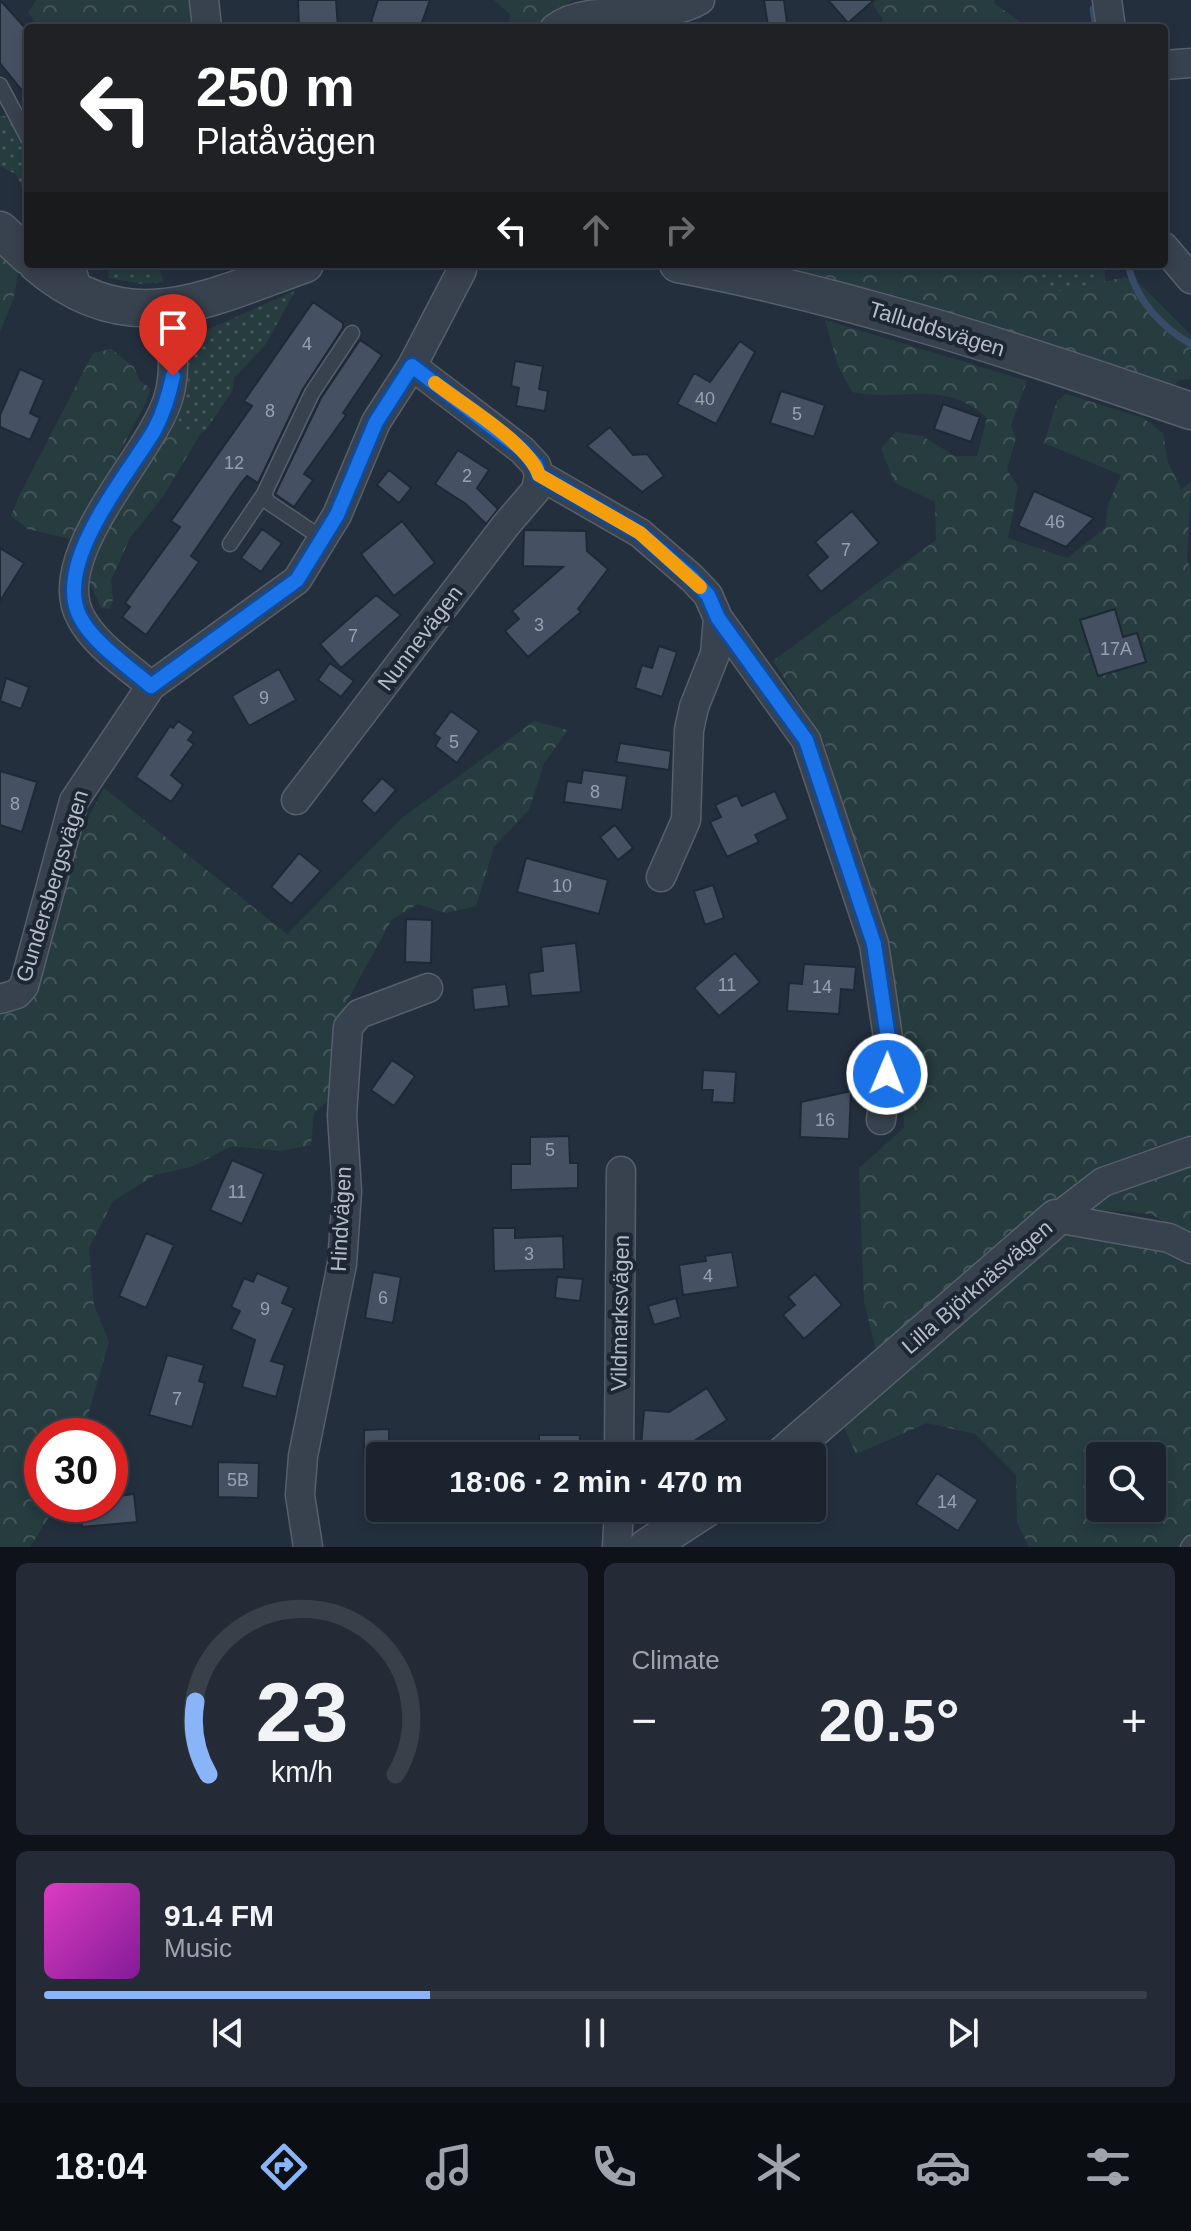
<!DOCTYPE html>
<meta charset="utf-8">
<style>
:root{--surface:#1b232e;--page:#242b36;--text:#f1f3f6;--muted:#a0a4aa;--line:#39404a;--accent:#8ab4f8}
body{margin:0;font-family:Arial,sans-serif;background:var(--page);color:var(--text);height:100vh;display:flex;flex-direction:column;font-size:30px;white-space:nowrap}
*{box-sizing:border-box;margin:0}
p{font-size:26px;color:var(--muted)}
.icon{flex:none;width:44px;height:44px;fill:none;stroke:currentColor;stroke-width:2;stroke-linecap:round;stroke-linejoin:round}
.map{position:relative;height:1547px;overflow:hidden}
.side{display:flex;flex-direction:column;gap:16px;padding:16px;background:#0f1319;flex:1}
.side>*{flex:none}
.banner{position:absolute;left:24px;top:24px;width:1144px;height:244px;border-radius:8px;box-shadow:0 4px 12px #0003,0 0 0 2px var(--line);background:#202124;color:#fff;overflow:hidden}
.buttons{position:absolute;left:1086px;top:1442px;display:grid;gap:16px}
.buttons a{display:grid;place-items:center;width:80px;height:80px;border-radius:8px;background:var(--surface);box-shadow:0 4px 12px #0003,0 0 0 2px var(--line);font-size:40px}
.speed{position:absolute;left:24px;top:1418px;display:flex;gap:16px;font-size:40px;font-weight:700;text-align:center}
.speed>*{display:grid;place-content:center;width:104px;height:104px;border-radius:50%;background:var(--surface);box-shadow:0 4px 12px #0003,0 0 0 2px var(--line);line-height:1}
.speed .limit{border:12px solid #d22;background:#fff;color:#111}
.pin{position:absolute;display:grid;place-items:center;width:68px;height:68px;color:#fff;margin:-82px -34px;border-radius:50% 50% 50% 0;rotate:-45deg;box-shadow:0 0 8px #0007}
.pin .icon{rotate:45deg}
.me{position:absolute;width:88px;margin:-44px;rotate:1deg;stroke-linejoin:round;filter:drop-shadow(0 0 6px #0008)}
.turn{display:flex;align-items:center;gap:28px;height:168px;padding:0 40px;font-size:36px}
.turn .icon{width:104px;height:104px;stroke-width:2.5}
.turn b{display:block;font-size:56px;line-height:68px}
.lanes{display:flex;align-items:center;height:76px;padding:0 40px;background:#0003;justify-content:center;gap:40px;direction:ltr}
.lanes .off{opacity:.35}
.big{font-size:60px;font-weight:700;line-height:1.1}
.side .tile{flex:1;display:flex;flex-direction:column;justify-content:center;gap:12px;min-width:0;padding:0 28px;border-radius:12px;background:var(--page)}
.side .dial{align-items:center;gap:0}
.dial svg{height:208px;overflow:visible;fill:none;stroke:var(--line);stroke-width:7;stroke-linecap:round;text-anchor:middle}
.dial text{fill:var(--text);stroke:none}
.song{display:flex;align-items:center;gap:24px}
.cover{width:96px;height:96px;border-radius:12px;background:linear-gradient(135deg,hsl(310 70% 55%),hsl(290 70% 35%))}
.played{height:8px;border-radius:4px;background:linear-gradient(90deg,var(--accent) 35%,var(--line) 35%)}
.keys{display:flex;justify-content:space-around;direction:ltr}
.heat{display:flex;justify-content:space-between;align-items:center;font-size:44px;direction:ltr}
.side .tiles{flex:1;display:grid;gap:16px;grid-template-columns:1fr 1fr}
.tile:last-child{grid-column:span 2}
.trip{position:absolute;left:366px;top:1442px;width:460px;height:80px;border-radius:8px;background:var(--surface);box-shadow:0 4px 12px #0003,0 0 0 2px var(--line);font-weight:700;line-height:80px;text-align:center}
.tabs{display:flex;height:128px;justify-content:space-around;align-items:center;background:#0b0e12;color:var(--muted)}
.tabs .icon{width:56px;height:56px}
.tabs .current{color:var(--accent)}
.tabs b{font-size:36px;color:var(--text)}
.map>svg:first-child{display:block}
.grass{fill:url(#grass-dots)}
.forest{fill:url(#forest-crowns);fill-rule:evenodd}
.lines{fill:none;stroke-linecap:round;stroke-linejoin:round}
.stream{stroke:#394c67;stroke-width:7}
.building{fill:#455162;stroke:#1f2835;stroke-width:2}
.service-casing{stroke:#565f6c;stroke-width:17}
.minor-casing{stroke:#565f6c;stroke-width:31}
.tertiary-casing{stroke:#565f6c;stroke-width:39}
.service{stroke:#38414e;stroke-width:14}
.minor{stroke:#38414e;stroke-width:28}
.tertiary{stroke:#38414e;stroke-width:36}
.route-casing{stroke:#114b97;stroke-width:20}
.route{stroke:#1a73e8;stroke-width:14}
.slow{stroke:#f59e0b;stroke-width:14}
.labels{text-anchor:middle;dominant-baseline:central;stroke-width:8;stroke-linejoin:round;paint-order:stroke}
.number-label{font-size:18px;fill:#98a1af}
.street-label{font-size:22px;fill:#b4bcc9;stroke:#1d2633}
</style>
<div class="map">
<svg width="1191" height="1547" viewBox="0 0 1191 1547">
<defs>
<pattern id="grass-dots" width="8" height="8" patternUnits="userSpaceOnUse" patternTransform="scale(2)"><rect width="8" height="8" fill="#263c3f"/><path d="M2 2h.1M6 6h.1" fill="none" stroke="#435659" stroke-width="1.8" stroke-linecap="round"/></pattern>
<pattern id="forest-crowns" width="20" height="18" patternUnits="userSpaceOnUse" patternTransform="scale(2)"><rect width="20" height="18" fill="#263c3f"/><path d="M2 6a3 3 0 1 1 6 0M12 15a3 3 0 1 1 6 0" fill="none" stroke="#435659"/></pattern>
</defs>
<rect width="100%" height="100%" fill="#242f3e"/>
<path class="grass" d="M 0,116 L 5,116 C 30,148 28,165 28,204 L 17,175 L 0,166 Z
M 109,264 L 157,264 L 164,282 L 142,284 L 108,278 Z
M 1031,264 L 1104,264 L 1106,282 L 1049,293 L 1032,271 Z
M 295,291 L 266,344 L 234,378 L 233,390 L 205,431 L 195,434 L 180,427 L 176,412 L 186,381 L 186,339 Z"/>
<path class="forest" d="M 36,0 L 190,0 L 193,28 L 42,28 L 28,13 Z
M 494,0 L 573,0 L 550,16 L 541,28 L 506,28 L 511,15 Z
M 870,0 L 994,0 L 995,4 L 1029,28 L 879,28 L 883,20 Z
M 0,254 L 19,269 L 13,300 L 0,332 Z
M 760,264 L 1031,264 L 1032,271 L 1050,293 L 1125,277 L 1139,283 L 1191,335 L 1191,379 L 1179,380 L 1170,389 L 892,294 Z
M 825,320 L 1027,381 L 1011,425 L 1016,438 L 1007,470 L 1018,486 L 1008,538 L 1067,558 L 1105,528 L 1108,505 L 1121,475 L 1044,443 L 1057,401 L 1066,394 L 1143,418 L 1163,433 L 1168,462 L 1181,489 L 1191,482 L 1187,558 L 1191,572 L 1191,1141 L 1140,1152 L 1044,1205 L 877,1355 L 864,1302 L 859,1168 L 904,1128 L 900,1043 L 882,942 L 824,741 L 773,661 L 936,540 L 935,502 L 894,482 L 881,448 L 896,432 L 922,436 L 955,456 L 977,456 L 987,418 C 941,377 905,403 852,392 L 838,366 Z
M 111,349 L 134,367 L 139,380 L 150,388 L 146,402 L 74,540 L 28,529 L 11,516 L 17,500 L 93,353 Z
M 176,412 L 180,427 L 195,434 L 202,431 L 164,495 L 130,538 L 111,580 L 113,599 L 110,609 L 101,608 L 86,573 L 93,546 Z
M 534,721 L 568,730 L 544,763 L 529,810 L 494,847 L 476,906 L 445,913 L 418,904 L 392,919 L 345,1005 L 333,1051 L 331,1098 L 314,1113 L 311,1145 L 280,1151 L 232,1146 L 191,1167 L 155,1175 L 113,1201 L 89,1248 L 94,1305 L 109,1342 L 82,1436 L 42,1436 L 42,1504 L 57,1504 L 30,1547 L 0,1547 L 0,1014 L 18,1001 L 63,867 L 104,788 L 287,934 L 402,818 Z
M 1191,1164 L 1191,1238 L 1151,1214 L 1088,1209 L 1108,1191 Z
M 1061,1232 L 1170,1253 L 1191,1266 L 1191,1547 L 1029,1547 L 1017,1522 L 1016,1475 L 975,1434 L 927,1423 L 856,1454 L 843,1425 ZM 1100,1456 L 1152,1456 L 1152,1508 L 1100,1508 Z"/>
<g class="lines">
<path class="stream" d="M 1093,9 L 1096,28
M 1128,264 C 1135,299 1161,327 1191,344"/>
</g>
<path class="building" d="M 0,0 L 28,31 L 28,98 L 0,63 Z
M 298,0 L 336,0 L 338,28 L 299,28 Z
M 378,0 L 430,0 L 420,28 L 390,28 L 371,22 Z
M 764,0 L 784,0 L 787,23 L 768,26 Z
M 828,0 L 874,0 L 848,23 Z
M 313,302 L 343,323 L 343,328 L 303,389 L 258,483 L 247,476 L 241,483 L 191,556 L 199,562 L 146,635 L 122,617 L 130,607 L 125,603 L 180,527 L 171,521 L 252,406 L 244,401 Z
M 360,340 L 382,355 L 343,413 L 346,415 L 304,474 L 313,480 L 294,507 L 275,494 L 321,398 Z
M 740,341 L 755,352 L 716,424 L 677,404 L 694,373 L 710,382 Z
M 515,361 L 543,366 L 539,389 L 548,391 L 545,411 L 516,406 L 519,388 L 511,386 Z
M 20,369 L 44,380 L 30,413 L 40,418 L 30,440 L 0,427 L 0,415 Z
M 781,391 L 825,405 L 814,437 L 770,423 Z
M 943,404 L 980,417 L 971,442 L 934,429 Z
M 610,427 L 633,455 L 647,454 L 664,476 L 642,492 L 587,446 Z
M 458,450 L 489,470 L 477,488 L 498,509 L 486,524 L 466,504 L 435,484 Z
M 389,470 L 411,488 L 399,503 L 377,485 Z
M 1034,491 L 1094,518 L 1066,547 L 1018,526 Z
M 852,511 L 879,543 L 821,592 L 807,575 L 828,557 L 815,542 Z
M 402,521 L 435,563 L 394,596 L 361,554 Z
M 262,529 L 282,543 L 261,572 L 241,558 Z
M 524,530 L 586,531 L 587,551 L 608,569 L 578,609 L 581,612 L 528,657 L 505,631 L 519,619 L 512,611 L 563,567 L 523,566 Z
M 0,548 L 24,563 L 0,601 Z
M 376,595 L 401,615 L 341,668 L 320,644 Z
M 1115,609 L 1123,637 L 1137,633 L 1146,662 L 1098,676 L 1080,620 Z
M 659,646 L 677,652 L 662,697 L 635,688 L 642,665 L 652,668 Z
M 330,663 L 354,681 L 341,697 L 318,680 Z
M 279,669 L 296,700 L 249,726 L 232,696 Z
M 6,678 L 29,687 L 21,709 L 0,701 Z
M 451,711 L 479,731 L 457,763 L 435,746 L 440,738 L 434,734 Z
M 178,721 L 194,732 L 188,740 L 194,744 L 171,775 L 183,785 L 171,802 L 136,777 L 170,726 L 173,728 Z
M 620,743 L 671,751 L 669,770 L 616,762 Z
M 583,770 L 627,776 L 622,810 L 564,802 L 567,781 L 581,783 Z
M 0,771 L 37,782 L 22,832 L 0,825 Z
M 382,778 L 396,790 L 375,814 L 361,801 Z
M 775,791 L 788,819 L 755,835 L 759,842 L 727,857 L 710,822 L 721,817 L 715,805 L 737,795 L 742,806 Z
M 615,825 L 633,848 L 618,860 L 600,837 Z
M 299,853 L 321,871 L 291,904 L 271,887 Z
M 526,858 L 608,880 L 599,914 L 517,892 Z
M 713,885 L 724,918 L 705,925 L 694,891 Z
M 406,919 L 432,920 L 431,963 L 405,962 Z
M 576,943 L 581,992 L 531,996 L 529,973 L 543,971 L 541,947 Z
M 735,953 L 760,982 L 719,1016 L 694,988 Z
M 804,964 L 856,967 L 854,990 L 841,989 L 839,1014 L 787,1011 L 789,983 L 802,984 Z
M 506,984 L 509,1006 L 474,1010 L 472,988 Z
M 392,1060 L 415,1076 L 394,1106 L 371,1090 Z
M 703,1070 L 736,1072 L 734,1103 L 712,1102 L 713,1090 L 702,1090 Z
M 851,1091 L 849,1139 L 800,1137 L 801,1102 Z
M 569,1136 L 570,1163 L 578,1163 L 578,1188 L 511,1190 L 511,1164 L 530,1164 L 530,1137 Z
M 232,1160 L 264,1174 L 242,1224 L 210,1210 Z
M 493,1228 L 515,1228 L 515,1238 L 563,1236 L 564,1269 L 494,1271 Z
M 146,1233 L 174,1245 L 146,1308 L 119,1296 Z
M 732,1252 L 738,1287 L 683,1295 L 679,1265 L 706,1261 L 705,1256 Z
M 373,1272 L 401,1277 L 393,1323 L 365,1318 Z
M 257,1273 L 289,1287 L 282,1303 L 294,1308 L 271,1361 L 285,1365 L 276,1397 L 242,1387 L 255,1340 L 231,1329 L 240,1311 L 231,1307 L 244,1278 L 253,1282 Z
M 815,1274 L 842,1305 L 804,1339 L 783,1315 L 795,1305 L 788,1297 Z
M 557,1277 L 583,1279 L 580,1301 L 555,1298 Z
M 676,1298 L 681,1317 L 654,1325 L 648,1306 Z
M 167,1355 L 204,1365 L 199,1381 L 205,1383 L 192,1427 L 149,1415 Z
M 707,1388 L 727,1420 L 680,1450 L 641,1447 L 644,1410 L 669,1412 Z
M 389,1429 L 389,1456 L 364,1456 L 364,1430 Z
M 539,1435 L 580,1435 L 579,1456 L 539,1456 Z
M 218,1462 L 259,1463 L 258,1498 L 218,1497 Z
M 937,1473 L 978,1500 L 958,1531 L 916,1504 Z
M 134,1494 L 137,1522 L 82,1527 L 80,1504 L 110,1504 L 110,1497 Z"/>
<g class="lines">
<defs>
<path id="service" d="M 0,85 L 28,138
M 77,264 L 85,290
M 323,539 L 268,502 L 264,494 L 312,393 L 352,333
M 230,544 L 264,494
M 1188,1547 L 1191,1543"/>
<path id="minor" d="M 204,0 L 207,28
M 1107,0 L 1111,28
M 555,28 C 593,0 659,25 700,0
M 1164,65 L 1191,63
M 1164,247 L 1191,279
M 412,366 L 522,450 L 536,465 L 539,475 L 640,533 L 692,578 L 708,595 L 718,618 L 806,740 L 874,944 L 890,1051 L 881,1120
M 151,686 L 297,580 L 337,515 L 376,422 L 412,366 L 462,270
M 296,800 L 506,525 L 536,490 L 539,475
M 661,877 L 686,820 L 689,730 L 694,707 L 715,654 L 718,618
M 0,999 L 17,994 L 24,986 L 74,801 L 151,686 C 128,666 95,645 81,618 C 46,556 150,457 168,399 C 178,367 171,340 164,309
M 1056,1218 L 1103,1182 L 1191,1151
M 1056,1218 L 1169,1238 L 1191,1249
M 619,1456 L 621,1171
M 308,1547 L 300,1495 L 303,1456 L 342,1264 L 347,1191 L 342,1115 L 348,1027 L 359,1014 L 428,988
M 617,1547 L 619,1508"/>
<path id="tertiary" d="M 0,230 L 28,256
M 37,264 C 129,343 206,299 305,264
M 678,264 C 853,297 1022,353 1191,411
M 782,1456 L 1056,1218
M 647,1547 L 707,1508"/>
</defs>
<use href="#service" class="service-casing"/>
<use href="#minor" class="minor-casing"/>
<use href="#tertiary" class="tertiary-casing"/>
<use href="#service" class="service"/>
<use href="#minor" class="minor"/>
<use href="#tertiary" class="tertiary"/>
</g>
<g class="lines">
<defs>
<path id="route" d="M 173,376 C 169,394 164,412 155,429 C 129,474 52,562 80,617 C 94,644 128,666 151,686 L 297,580 L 337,515 L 376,422 L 412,366 L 522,450 L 536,465 L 539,475 L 640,533 L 692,578 L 708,595 L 718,618 L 806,740 L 874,944 L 890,1051 L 887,1074"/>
</defs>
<use href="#route" class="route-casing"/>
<use href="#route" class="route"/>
<path class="slow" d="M 435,383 C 462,404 529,444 539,475 L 640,533 L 700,587"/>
</g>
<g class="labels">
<g class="number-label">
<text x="307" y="344">4</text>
<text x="705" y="399">40</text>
<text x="270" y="411">8</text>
<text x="797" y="414">5</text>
<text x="234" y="463">12</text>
<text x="467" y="476">2</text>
<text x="1055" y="522">46</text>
<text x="846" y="550">7</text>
<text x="539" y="625">3</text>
<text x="353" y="636">7</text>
<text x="1116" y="649">17A</text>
<text x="264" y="698">9</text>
<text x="454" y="742">5</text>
<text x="595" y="792">8</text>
<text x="15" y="804">8</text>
<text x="562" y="886">10</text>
<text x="727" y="985">11</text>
<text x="822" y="987">14</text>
<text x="825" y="1120">16</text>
<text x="550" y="1150">5</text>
<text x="237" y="1192">11</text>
<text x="529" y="1254">3</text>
<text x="708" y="1276">4</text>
<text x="383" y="1298">6</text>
<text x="265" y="1309">9</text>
<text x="177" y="1399">7</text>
<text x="238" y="1480">5B</text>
<text x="947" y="1502">14</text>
</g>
<g class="street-label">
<text transform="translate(937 329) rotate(17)">Talluddsvägen</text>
<text transform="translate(420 638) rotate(-53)">Nunnevägen</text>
<text transform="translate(52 886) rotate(-73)">Gundersbergsvägen</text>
<text transform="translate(341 1219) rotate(-87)">Hindvägen</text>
<text transform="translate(977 1287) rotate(-41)">Lilla Björknäsvägen</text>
<text transform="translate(620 1313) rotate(-89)">Vildmarksvägen</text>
</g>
</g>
</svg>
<div class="buttons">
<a><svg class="icon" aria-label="search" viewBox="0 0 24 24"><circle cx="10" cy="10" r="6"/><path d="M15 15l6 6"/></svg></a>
</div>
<div class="speed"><div class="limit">30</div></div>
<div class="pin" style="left:173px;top:376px;background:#d93025"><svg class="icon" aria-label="arrive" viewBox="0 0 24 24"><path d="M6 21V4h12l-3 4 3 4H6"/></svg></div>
<svg class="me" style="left:887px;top:1074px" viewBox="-20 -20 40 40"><circle r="17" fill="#1a73e8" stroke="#fff" stroke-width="3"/><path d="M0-11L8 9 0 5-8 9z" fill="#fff"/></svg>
<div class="trip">18:06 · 2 min · 470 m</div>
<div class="banner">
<div class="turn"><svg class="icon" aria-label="left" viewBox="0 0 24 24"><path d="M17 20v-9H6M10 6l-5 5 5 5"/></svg><div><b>250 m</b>Platåvägen</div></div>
<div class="lanes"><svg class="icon" aria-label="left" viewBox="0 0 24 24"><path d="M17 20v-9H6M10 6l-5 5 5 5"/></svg><svg class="icon off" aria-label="ahead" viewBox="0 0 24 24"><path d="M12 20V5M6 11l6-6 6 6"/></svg><svg class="icon off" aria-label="right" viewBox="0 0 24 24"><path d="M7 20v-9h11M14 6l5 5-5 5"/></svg></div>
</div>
</div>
<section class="side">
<div class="tiles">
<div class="tile dial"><svg viewBox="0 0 100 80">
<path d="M14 69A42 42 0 1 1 86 69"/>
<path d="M14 69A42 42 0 0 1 9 41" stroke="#8ab4f8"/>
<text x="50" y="56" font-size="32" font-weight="700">23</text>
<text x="50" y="72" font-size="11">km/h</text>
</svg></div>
<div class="tile"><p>Climate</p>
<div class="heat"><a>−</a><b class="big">20.5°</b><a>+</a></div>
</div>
<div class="tile">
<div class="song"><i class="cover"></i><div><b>91.4 FM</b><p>Music</p></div></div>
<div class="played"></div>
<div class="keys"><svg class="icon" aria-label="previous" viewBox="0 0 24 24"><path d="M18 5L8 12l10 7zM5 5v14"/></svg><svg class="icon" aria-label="pause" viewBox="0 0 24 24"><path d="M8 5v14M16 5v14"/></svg><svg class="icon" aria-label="next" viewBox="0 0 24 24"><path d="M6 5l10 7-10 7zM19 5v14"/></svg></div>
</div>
</div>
</section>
<nav class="tabs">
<b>18:04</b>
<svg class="icon current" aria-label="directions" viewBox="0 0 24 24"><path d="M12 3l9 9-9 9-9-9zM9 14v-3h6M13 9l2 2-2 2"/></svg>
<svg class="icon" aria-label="music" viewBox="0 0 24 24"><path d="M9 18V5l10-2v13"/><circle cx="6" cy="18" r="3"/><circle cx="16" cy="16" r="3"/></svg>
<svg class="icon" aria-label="phone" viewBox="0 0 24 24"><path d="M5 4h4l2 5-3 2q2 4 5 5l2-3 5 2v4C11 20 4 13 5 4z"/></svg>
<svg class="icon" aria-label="climate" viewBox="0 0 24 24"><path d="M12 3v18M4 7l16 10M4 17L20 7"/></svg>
<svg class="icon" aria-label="car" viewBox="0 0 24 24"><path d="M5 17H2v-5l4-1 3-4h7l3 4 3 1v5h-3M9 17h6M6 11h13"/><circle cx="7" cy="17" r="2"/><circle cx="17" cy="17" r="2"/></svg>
<svg class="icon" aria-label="filters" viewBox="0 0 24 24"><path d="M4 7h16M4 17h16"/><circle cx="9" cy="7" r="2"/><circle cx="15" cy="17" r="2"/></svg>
</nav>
